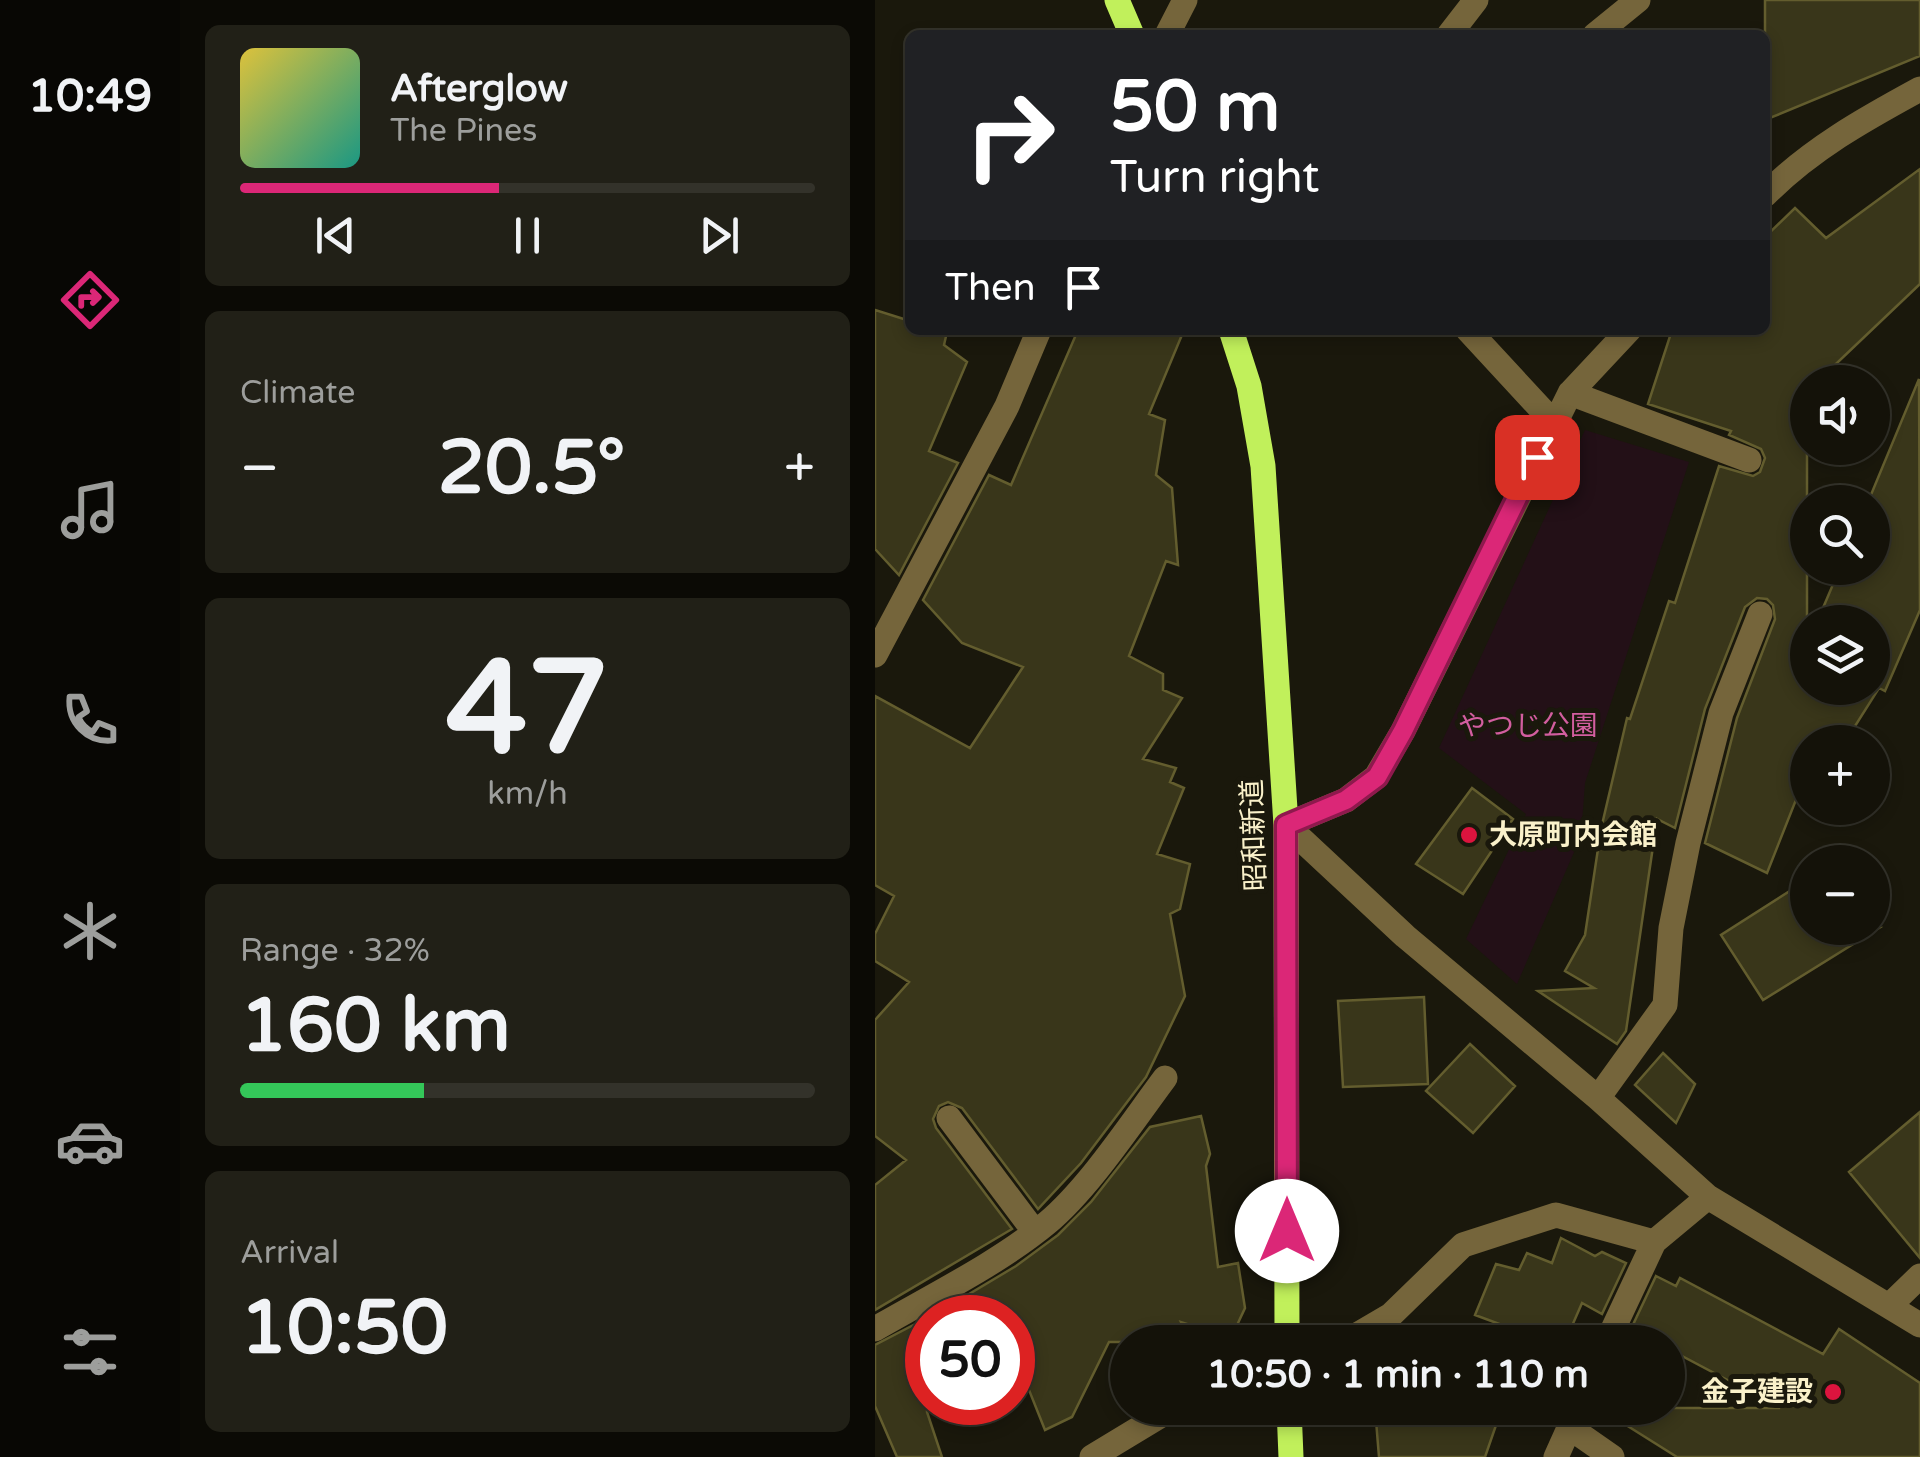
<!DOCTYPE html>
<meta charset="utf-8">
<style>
:root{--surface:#141209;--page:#212017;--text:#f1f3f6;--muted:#9d9e9c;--line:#33322a;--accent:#db2777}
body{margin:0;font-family:"Varela Round","Noto Sans JP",sans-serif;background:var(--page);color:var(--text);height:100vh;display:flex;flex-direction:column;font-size:38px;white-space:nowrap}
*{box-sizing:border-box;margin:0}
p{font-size:32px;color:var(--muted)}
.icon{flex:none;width:55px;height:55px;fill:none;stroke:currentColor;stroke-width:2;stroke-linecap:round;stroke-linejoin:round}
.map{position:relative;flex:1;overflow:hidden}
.panel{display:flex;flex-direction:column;gap:25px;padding:25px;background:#0b0a05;width:695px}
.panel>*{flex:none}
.guide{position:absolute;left:30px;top:30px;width:865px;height:305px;border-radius:15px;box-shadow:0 5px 15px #0003,0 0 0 2px var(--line);background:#202124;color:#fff;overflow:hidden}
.controls{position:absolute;left:915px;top:365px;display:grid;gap:20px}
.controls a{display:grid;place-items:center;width:100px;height:100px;border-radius:50%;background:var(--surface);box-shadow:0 5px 15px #0003,0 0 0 2px var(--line);font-size:50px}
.speed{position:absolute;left:30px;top:1295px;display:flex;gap:20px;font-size:50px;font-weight:700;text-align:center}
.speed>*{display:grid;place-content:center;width:130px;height:130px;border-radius:50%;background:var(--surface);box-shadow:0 5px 15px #0003,0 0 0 2px var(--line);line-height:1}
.speed .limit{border:15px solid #d22;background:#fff;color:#111}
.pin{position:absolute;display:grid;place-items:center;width:85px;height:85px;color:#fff;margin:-42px;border-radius:20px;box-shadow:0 5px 15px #0006}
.me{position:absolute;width:110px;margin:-55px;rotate:0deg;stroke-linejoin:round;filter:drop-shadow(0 0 8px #0008)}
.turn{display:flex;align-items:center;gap:35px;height:210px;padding:0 40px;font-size:45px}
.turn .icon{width:130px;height:130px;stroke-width:2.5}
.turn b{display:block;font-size:70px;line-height:85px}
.then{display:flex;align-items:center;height:95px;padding:0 40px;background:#0003;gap:20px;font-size:38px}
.big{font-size:75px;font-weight:700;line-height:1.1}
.panel .card{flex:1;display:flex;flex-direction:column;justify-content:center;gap:15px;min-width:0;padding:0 35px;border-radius:15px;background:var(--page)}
.panel .dial{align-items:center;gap:0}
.dial b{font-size:130px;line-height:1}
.song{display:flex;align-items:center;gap:30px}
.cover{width:120px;height:120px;border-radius:15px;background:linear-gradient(135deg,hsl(50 70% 55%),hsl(170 70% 35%))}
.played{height:10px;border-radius:5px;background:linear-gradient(90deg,var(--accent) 45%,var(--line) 45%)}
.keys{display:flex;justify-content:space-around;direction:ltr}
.heat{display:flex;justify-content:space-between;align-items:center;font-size:55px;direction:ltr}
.charge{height:15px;border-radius:8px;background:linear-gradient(90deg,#34c759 32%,var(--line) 0)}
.trip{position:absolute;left:235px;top:1325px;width:575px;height:100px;border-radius:50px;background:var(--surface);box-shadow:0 5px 15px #0003,0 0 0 2px var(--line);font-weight:700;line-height:100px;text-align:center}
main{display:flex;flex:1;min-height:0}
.dock{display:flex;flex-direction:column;width:180px;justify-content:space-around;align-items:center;background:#080704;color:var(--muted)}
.dock .icon{width:70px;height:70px}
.dock .active{color:var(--accent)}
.dock b{font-size:45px;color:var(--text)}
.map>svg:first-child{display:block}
.green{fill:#231017}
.building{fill:#39361a;stroke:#635d2e;stroke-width:2.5}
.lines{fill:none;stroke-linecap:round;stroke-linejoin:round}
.minor{stroke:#75653b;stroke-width:25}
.major{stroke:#c1f05b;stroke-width:25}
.route-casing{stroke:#8e194d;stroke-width:25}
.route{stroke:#db2777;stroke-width:18}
.poi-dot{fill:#dc143e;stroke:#1a180c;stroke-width:4}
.labels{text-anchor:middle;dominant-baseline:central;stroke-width:10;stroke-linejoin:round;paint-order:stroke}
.park-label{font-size:28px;fill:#d25e9f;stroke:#1a180c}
.street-label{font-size:28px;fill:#faf1ca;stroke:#1a180c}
.poi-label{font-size:28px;font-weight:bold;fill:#faf1ca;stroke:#1a180c;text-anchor:start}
</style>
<main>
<nav class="dock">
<b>10:49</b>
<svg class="icon active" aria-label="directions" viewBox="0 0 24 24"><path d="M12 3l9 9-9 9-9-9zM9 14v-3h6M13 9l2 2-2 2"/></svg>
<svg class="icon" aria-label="music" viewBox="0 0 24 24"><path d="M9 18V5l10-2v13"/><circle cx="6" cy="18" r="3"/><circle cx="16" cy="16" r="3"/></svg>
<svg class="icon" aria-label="phone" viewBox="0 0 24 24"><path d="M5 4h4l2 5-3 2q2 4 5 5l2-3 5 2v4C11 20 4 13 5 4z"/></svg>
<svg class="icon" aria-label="climate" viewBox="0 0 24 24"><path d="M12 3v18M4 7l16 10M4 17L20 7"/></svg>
<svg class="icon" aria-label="car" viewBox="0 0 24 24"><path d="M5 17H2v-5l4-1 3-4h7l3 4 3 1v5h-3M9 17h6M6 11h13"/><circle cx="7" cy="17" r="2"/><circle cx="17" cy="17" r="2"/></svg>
<svg class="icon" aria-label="filters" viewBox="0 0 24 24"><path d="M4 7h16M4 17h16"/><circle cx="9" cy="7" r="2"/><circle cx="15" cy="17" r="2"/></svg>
</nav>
<section class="panel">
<div class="card">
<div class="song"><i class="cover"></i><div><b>Afterglow</b><p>The Pines</p></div></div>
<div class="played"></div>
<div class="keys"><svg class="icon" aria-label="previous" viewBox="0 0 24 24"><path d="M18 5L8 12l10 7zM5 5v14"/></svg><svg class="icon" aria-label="pause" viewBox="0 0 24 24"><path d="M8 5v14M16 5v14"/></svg><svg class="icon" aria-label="next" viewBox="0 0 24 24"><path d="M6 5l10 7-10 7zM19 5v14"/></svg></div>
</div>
<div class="card"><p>Climate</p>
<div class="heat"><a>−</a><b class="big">20.5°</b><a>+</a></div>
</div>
<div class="card dial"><b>47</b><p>km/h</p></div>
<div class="card"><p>Range · 32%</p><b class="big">160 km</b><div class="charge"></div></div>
<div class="card"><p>Arrival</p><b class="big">10:50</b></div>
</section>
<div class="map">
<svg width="1045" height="1457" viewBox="0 0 1045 1457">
<rect width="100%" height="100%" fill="#1a180c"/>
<path class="green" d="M 710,430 L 814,462 L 710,783 L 706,836 L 642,984 L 591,939 L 651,814 L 564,748 Z"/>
<path class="building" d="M 890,0 L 1045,0 L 1045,56 L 890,120 Z
M 1045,169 L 1045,284 L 942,382 L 932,382 L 932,688 L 998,688 L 998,622 L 942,622 L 965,568 L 998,568 L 998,502 L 993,502 L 1044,379 L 1045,610 L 1010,691 L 1004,688 L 970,742 L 932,742 L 932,772 L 892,873 L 830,843 L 862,718 L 900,619 L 898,605 L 892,599 L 882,598 L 870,607 L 830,709 L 800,828 L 782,819 L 751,1031 L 742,1044 L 663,991 L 719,988 L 690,971 L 710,935 L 726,829 L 752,718 L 755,719 L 794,601 L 800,603 L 844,466 L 878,476 L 885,472 L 890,458 L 886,449 L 854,435 L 856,431 L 773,404 L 797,330 L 890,330 L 890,237 L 920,208 L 951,238 Z
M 0,310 L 35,321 L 35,330 L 72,332 L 69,345 L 92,362 L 54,451 L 83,463 L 24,575 L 0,549 Z
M 203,330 L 309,330 L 274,414 L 290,420 L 281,475 L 297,488 L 303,565 L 291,561 L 254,656 L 288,674 L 288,690 L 307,698 L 268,759 L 301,768 L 295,782 L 309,788 L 282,854 L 315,864 L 305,909 L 295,914 L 310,996 L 271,1077 L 206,1163 L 163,1209 L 87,1108 L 73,1102 L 64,1106 L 58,1119 L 61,1128 L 137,1229 L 0,1310 L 0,1185 L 31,1160 L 0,1136 L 0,1020 L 34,982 L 0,961 L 0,934 L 19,896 L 0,885 L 0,696 L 95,748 L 148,667 L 87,643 L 48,600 L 114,475 L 136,485 Z
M 597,788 L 638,819 L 588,894 L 541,864 Z
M 932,880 L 932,928 L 1004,928 L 888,1000 L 846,935 Z
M 549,997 L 553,1084 L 468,1087 L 463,1001 Z
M 595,1044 L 640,1086 L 598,1133 L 551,1091 Z
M 788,1053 L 820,1084 L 801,1123 L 760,1085 Z
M 1045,1112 L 1045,1258 L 974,1172 Z
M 326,1116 L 335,1154 L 331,1166 L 343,1267 L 363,1263 L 370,1308 L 356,1338 L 306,1322 L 316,1342 L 234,1342 L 197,1417 L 170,1430 L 138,1350 L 138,1318 L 54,1318 L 141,1266 L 183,1235 L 216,1202 L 275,1127 Z
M 686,1238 L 720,1256 L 727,1252 L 751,1263 L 727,1314 L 707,1303 L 690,1342 L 673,1342 L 600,1315 L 621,1264 L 644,1270 L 652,1253 L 677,1263 Z
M 781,1276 L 801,1286 L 805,1278 L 948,1354 L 964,1329 L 1045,1383 L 1045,1457 L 802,1457 L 724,1408 L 905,1408 L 792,1348 L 792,1342 L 782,1342 L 756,1329 Z
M 52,1318 L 52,1412 L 67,1457 L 22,1457 L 0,1406 L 0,1345 Z
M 500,1408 L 627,1408 L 610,1457 L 504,1457 Z"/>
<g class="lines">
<path class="minor" d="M 292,35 L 310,0
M 574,35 L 601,0
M 720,35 L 763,0
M 890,195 C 936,149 988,120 1045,89
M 593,330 L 679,423
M 754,330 L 695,393 L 528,731 L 501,777 L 471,800 L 411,825 L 530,936 L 723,1098 L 833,1197 L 1045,1325
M 695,393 L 874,460
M 0,655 L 132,406 L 164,330
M 723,1098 L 790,1005 L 796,928 L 813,843 L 846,713 L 885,614
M 74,1118 L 159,1231
M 1014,1306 L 1045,1276
M 0,1329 C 55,1297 124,1263 172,1223 C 214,1188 257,1122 290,1078
M 470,1342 L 516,1315 L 588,1245 L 681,1215 L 779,1242
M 732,1342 L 779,1242 L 833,1197
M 694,1427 L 737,1457
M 217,1457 L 293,1411 L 306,1408
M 681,1457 L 703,1408"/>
<path class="major" d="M 242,0 L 257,35
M 356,330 L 374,386 L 388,466 L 411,825 L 412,1342
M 414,1408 L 416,1457"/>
</g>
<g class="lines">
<defs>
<path id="route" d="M 412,1231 L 411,825 L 471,800 L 502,777 L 528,731 L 662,457"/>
</defs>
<use href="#route" class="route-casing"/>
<use href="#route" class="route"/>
</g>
<g class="poi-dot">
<circle cx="594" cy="835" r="10"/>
<circle cx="958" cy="1392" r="10"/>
</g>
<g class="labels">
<g class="park-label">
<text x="653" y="726">やつじ公園</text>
</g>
<g class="street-label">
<text transform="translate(379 835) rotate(-92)">昭和新道</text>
</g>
<g class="poi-label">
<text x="614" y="835">大原町内会館</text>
<text x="938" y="1392" text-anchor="end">金子建設</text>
</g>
</g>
</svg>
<div class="controls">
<a><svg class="icon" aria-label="sound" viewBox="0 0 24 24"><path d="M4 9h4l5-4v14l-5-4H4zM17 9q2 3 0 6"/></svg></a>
<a><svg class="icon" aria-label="search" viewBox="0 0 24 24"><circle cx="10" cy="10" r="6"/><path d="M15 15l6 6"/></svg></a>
<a><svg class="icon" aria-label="layers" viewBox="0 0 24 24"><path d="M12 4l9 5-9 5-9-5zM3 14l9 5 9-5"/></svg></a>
<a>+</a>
<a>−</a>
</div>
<div class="speed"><div class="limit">50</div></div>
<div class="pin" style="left:662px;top:457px;background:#d93025"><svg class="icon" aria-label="arrive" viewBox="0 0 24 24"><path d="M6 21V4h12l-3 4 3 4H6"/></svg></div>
<svg class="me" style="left:412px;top:1231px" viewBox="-20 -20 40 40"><circle r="19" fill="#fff"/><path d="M0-13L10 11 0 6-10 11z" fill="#db2777"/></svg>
<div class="trip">10:50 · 1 min · 110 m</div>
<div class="guide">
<div class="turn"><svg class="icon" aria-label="right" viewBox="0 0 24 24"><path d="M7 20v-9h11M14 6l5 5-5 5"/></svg><div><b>50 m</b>Turn right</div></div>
<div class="then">Then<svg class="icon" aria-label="arrive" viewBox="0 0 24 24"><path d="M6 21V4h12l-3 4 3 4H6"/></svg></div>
</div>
</div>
</main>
